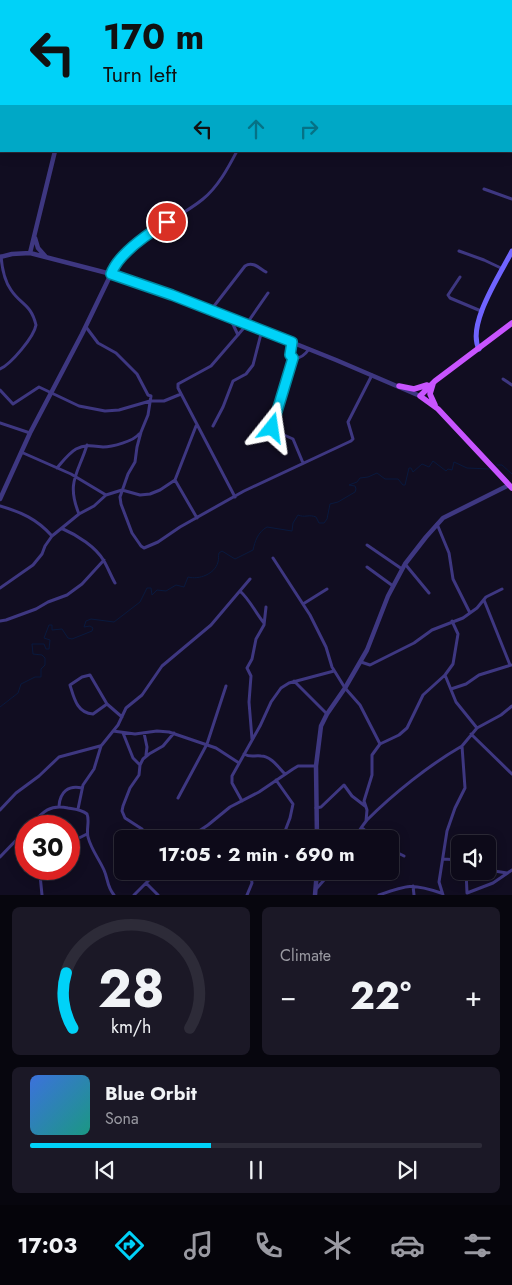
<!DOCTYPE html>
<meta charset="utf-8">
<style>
:root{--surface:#0d0a19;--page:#1b1826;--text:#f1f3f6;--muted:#9a9aa2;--line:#2d2b38;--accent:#00d2f8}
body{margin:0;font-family:Jost,sans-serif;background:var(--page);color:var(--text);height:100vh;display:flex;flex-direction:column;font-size:19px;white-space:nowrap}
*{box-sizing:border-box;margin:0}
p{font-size:16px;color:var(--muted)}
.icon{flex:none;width:28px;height:28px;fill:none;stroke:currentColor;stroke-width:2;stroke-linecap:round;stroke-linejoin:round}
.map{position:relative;height:895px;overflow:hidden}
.details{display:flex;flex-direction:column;gap:12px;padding:12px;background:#07060e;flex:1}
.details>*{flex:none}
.banner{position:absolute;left:0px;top:0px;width:512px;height:152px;box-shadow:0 2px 12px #0003,0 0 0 1px var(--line);background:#00d2f8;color:#111;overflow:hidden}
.buttons{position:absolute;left:451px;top:835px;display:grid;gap:10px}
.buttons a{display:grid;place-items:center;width:45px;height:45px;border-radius:8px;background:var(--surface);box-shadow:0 2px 12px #0003,0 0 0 1px var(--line);font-size:25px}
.speed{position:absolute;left:15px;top:815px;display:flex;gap:10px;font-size:25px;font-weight:700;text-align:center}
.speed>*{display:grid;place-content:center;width:65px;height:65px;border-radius:50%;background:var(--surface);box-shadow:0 2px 12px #0003,0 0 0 1px var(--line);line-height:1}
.speed .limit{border:8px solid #d22;background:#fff;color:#111}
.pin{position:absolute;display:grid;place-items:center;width:42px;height:42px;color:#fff;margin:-21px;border:2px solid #fff;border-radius:50%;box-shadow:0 1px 5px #0007}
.me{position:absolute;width:55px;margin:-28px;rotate:15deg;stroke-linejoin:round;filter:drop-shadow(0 0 4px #0008)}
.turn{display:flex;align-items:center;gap:18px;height:105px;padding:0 20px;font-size:22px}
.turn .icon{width:65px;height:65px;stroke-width:2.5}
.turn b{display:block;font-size:35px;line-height:42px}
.lanes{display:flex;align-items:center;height:48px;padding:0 20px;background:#0003;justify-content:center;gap:25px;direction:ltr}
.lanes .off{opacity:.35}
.big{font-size:38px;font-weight:700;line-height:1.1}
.details .card{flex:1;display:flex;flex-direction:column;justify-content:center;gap:8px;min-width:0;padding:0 18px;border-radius:8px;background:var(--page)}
.details .dial{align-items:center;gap:0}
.dial svg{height:130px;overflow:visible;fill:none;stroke:var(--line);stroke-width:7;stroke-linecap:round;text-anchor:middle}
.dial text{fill:var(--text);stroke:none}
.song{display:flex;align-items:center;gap:15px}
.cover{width:60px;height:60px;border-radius:8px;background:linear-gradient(135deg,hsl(220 70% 55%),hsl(170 70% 35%))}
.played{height:5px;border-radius:2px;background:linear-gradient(90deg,var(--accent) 40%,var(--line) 40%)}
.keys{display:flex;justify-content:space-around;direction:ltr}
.heat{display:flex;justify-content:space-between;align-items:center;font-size:28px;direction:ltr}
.details .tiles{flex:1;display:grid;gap:12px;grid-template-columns:1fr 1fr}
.card:last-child{grid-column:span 2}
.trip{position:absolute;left:114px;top:830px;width:285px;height:50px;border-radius:8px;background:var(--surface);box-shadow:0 2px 12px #0003,0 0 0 1px var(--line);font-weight:700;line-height:50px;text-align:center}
.tabs{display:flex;height:80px;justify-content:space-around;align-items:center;background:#05040a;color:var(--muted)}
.tabs .icon{width:35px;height:35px}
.tabs .current{color:var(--accent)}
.tabs b{font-size:22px;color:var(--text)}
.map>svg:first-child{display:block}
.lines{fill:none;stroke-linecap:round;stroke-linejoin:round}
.stream{stroke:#09193e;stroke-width:1}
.minor{stroke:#3e3781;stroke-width:3}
.tertiary{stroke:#3e3781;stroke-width:4.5}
.secondary{stroke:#7064ff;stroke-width:5}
.primary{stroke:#c854ff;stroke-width:5.5}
.route-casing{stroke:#0088a1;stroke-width:12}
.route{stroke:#00d2f8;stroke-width:9}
</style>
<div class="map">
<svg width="512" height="895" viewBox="0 0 512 895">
<rect width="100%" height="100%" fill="#110d21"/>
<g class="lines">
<path class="stream" d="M 497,465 L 502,465 L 512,474
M 0,707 L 18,693 L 21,684 L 35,677 L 41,677 L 41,669 L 45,665 L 45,658 L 42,655 L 33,654 L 32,644 L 44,644 L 46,649 L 49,649 L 50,640 L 44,638 L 49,625 L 52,625 L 52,630 L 62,629 L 68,638 L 72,639 L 92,631 L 93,628 L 90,626 L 84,627 L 86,621 L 91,619 L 114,622 L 140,602 L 147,588 L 151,588 L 152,595 L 157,590 L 166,591 L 176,585 L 184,587 L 188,577 C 199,580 215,574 218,562 C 219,559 218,556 219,553 L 222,551 L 235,559 L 253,550 C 255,541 258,532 267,527 L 292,531 L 293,523 L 298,515 C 305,518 309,514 316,517 L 319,523 L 324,523 L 327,519 L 330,504 L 338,502 L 355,492 L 356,489 L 355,486 L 349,485 L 357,482 L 360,478 L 368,477 L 377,473 L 385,479 L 398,479 L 403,485 L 405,485 L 409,468 L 411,468 L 413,472 L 422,464 L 429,467 L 433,461 L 446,471 L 448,469 L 452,470 L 454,462 L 467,468 L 490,469"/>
<path class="minor" d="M 28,0 L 29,1
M 220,1 L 220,0
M 484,189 L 512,199
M 459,251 L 484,260 L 503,269
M 111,274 C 123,241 178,220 203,199 C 218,187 228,168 237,151
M 460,277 L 448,295 L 450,298 L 481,311
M 211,310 L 245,266 C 253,261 259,268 266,272
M 230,318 L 238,335
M 86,327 L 98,343 L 116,353 L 137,374 L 148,395 L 151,396 L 148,415 L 141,432 L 137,447 L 135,462 L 128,474 L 120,497 L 121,504 L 132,533 L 141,546 L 144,548 L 158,542 L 180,527 L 244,491 L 351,441 L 353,439 L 348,422 L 372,375
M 292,342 L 290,351 L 293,358 L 272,428 L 273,430 L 293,439 L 303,463
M 293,358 C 300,359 305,355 309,349
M 0,369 C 11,364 34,337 36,325 C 31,304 21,305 11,290 C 4,280 2,269 1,256
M 503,379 L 512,385
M 0,390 L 13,404 L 39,387 L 79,406 L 105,411 L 119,410 L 150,401 L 164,401 L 181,394
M 0,423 L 30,433
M 213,426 L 223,407 L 233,381 L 246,374 L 253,365 L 262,330
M 21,452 L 71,474 L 106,495
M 57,468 C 63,461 69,453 76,449 C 86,444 93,446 103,447 C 112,447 134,441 139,434
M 175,480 L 197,518
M 235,497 L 178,388 L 178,384 L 211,366 L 243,329 L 268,293
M 0,506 C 21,512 37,519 52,536
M 79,514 C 66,482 78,474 87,445
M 437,524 L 449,553 L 453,579 L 470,613
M 63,529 C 77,535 96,547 104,561 C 108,568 111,576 115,583
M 367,545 L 402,569
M 273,558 L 310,615 L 326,647 L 332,667 L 345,688 L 360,705 L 380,744
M 405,564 L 429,593
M 367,567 L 393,586
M 0,588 L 33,565 L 42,554 L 45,546 L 52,536 L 79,514 L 94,506 L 106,495 L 122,490 L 140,495 L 150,494 L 160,490 L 175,480 L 196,426
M 240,591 C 250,600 255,612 264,623
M 484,600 L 510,665
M 303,604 L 327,589
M 0,621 L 6,620 L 36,609 L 48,602 L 67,595 L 82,584 L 104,560
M 361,662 L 370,665 L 414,643 L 432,630 L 463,618 L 477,608 L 486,597 L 502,589
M 445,675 L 456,702 L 477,728
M 294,681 L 327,714
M 451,689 L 466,684 L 479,675 L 511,665
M 107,704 L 93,714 C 77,713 74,698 70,685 L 82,677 L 90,675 L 107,704 L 122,717
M 113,731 L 135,734 L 157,731 L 169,732 L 216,748 L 239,763
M 123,733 L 133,758 L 140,765
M 144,733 L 147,747 L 146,755
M 471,734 L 512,774
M 252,739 L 249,702 L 251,676 L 247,668 L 252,659 L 256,639 L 264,625 L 266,607
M 244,754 C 251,758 254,755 261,756 C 271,756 279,768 285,774
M 276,780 L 293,804 L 290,818 L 282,839
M 178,798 L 207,744 L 226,686
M 242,801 L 232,783 L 232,776 L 260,726 L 271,702 L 281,688 L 289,683 L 334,671
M 59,806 C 60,792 68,785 82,788
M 316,808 L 321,807 L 344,785 L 352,796 L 365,806
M 78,809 L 83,785 L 94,769 L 101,746 L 118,725 L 126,708 L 142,695 L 162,666 L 211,625 L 250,579
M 0,810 L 16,793 L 39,776 L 59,757 L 100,746
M 366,821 L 367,810 L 364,801 L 372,775 L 372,755 L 380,744 L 399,735 L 407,728 L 423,695 L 445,675 L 453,664 L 458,634 L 452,621
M 30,826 C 42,813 48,804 68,808 C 75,809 81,809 87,814 C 90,821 86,829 88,837 C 91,849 99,859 104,870 C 108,879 107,887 114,895
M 362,828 L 375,839
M 148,839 L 142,829 L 125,818 L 122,811 L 123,806 L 130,788 L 139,775 L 140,765 L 143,759 L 149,754 L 163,746 L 174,733
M 190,839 L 196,833 L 208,825 L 230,807 L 259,792 L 293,769 L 298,766 L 316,766
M 353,839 C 358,833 362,826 367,820 C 393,794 429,765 462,746
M 69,843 L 87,834
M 390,849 L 404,856
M 0,857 L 26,830
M 443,859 L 460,860
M 488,870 L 507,873
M 466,871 L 467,893
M 146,883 L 158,895
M 413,886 L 414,895
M 317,888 L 332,871
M 467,893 L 493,883 L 512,870
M 42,895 L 40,875 L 43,869
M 134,895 L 158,871
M 247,895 L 252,883 L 250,871
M 379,895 C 407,885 412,883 441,893
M 443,895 L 439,882 L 447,831 L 455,808 L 465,788 L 462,746 L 477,728 L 501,715 L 512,706"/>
<path class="tertiary" d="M 94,1 L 94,0
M 35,238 L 38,248 L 46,257
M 30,253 L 55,151
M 0,257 L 12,254 L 30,253 L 111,274 L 211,310 L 336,360 L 420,396
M 0,499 L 30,433 L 82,334 L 111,274
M 317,839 L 316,766 L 321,726 L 327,714 L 345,688 L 367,650 L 388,596 L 405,564 L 426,537 L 443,518 L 509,485
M 315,895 L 317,871"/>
<path class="secondary" d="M 479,349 C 466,325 501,273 512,251"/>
<path class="primary" d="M 512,323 L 435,381 L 420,396 L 438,409 L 512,488
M 433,384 L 430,394 L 435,405
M 399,386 L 414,389 L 427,385"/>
</g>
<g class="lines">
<defs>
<path id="route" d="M 167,222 C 149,233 118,254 111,274 L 172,295 L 292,342 L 290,355 L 293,358 L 272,428"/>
</defs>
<use href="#route" class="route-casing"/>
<use href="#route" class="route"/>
</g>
</svg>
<div class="buttons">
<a><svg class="icon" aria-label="sound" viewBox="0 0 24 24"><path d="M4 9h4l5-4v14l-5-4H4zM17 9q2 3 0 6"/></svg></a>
</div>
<div class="speed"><div class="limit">30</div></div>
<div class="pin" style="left:167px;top:222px;background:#d93025"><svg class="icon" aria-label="arrive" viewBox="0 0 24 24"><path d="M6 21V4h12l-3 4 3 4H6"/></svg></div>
<svg class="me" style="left:272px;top:428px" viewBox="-20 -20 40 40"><path d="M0-17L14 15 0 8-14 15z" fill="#00d2f8" stroke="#fff" stroke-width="4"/></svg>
<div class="trip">17:05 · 2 min · 690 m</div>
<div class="banner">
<div class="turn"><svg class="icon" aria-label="left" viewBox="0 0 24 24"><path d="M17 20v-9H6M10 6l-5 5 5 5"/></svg><div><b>170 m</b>Turn left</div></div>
<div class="lanes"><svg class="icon" aria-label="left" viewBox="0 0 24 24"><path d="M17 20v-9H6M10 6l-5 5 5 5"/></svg><svg class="icon off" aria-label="ahead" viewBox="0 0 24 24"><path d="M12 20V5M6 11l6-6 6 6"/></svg><svg class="icon off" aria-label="right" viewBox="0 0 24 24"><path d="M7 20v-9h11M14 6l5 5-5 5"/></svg></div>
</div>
</div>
<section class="details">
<div class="tiles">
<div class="card dial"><svg viewBox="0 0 100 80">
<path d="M14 69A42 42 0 1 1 86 69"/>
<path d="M14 69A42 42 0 0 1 10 35" stroke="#00d2f8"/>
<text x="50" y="56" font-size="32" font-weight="700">28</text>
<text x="50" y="72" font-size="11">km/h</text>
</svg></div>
<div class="card"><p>Climate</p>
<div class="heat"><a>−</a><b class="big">22°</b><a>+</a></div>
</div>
<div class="card">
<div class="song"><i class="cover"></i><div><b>Blue Orbit</b><p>Sona</p></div></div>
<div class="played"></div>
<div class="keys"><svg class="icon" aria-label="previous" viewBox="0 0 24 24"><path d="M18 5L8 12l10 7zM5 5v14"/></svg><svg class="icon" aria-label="pause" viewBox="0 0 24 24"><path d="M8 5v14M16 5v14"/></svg><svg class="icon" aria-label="next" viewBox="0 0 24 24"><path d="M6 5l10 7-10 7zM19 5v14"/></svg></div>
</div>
</div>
</section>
<nav class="tabs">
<b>17:03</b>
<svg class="icon current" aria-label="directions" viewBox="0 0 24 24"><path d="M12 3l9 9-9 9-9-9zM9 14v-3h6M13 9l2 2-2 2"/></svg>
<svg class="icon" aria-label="music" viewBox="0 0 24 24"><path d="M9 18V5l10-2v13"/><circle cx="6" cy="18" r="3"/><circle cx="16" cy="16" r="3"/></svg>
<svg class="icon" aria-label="phone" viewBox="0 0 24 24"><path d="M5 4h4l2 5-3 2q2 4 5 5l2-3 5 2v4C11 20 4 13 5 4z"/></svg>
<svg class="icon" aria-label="climate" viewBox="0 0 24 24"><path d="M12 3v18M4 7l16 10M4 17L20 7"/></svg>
<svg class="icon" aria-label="car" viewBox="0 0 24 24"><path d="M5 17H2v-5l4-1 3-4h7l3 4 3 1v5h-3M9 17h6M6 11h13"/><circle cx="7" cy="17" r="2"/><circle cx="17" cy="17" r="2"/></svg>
<svg class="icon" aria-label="filters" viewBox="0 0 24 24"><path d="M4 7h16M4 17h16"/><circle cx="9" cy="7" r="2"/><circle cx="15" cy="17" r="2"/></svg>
</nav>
